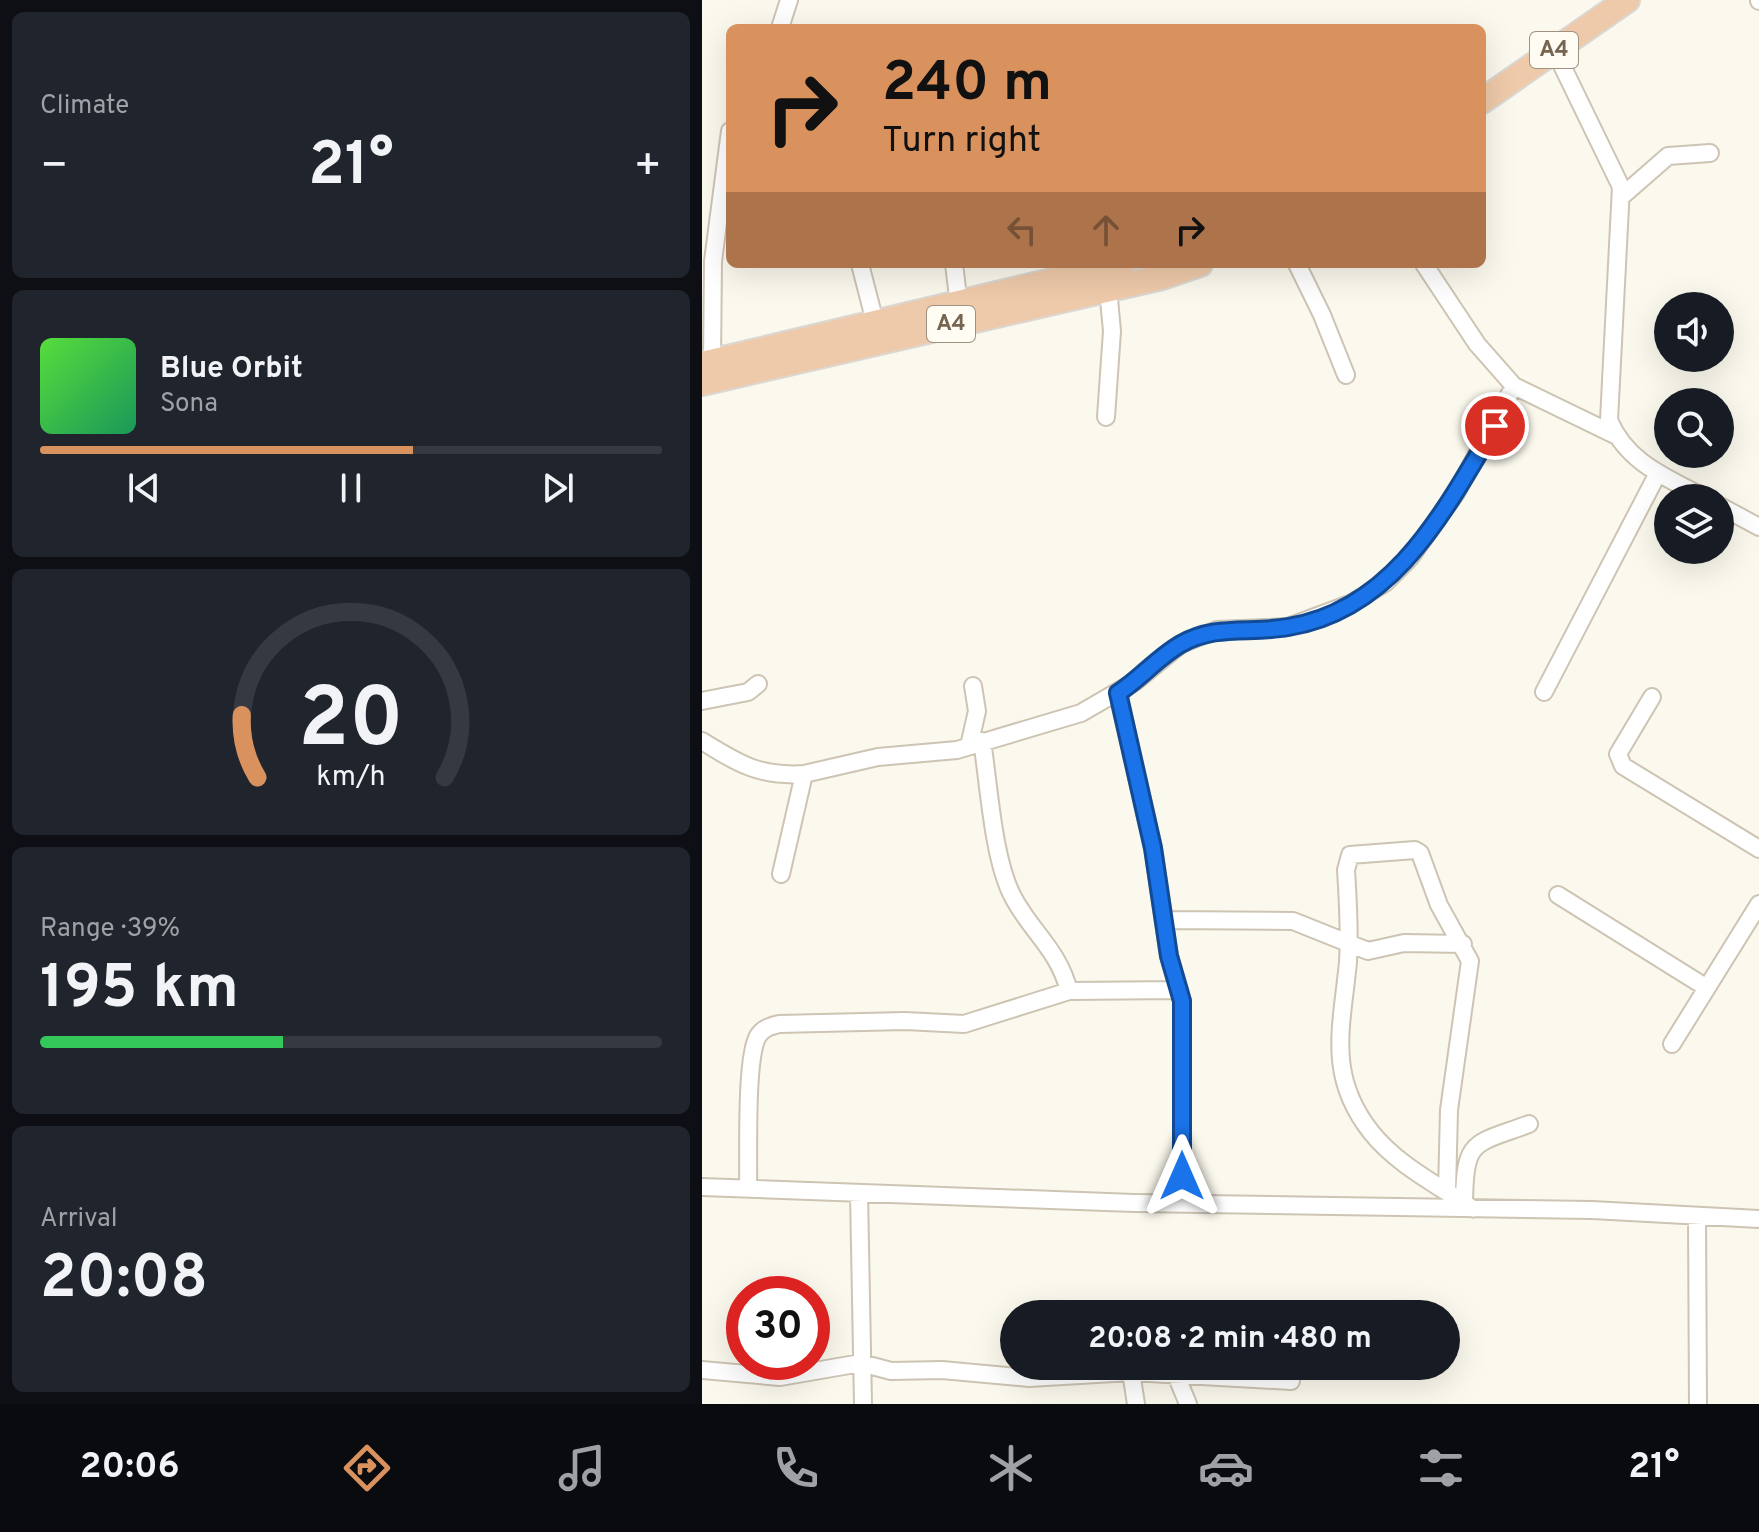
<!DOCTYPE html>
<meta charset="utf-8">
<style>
:root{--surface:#171b24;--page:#20242c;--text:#f1f3f6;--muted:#9ea1a6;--line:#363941;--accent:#d9925e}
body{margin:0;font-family:Overpass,sans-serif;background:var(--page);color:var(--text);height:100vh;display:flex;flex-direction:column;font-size:30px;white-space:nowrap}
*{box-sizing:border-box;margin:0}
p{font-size:26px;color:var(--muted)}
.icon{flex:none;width:44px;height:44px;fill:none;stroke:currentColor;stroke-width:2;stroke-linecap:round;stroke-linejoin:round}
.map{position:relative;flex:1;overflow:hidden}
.side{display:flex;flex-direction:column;gap:12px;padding:12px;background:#0d0f14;width:702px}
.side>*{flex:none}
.banner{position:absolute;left:24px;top:24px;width:760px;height:244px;border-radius:12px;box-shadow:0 8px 32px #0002;background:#d9925e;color:#111;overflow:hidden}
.controls{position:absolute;left:952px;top:292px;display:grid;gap:16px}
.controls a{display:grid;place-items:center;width:80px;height:80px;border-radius:50%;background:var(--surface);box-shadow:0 8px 32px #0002;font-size:40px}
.speed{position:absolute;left:24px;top:1276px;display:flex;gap:16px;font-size:40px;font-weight:700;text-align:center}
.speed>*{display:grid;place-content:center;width:104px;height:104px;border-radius:50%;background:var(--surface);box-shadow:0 8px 32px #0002;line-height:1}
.speed .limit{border:12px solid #d22;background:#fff;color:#111}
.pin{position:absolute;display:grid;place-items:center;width:68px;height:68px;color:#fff;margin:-34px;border:4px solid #fff;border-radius:50%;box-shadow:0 2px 8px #0007}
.me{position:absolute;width:88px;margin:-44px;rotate:0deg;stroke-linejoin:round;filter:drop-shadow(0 0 6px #0008)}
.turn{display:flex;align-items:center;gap:28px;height:168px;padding:0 24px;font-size:36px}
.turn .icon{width:104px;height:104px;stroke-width:2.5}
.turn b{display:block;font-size:56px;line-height:68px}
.lanes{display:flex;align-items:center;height:76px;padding:0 24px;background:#0003;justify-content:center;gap:40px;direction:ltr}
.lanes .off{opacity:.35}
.big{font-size:60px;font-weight:700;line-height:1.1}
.side .tile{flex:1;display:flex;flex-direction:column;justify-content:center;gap:12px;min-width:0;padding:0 28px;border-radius:12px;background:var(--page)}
.side .dial{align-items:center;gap:0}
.dial svg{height:208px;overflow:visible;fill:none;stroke:var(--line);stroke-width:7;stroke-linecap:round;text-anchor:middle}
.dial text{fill:var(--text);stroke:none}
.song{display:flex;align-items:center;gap:24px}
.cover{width:96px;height:96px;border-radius:12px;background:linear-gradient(135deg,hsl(110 70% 55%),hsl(150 70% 35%))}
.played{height:8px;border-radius:4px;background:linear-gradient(90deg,var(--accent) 60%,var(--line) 60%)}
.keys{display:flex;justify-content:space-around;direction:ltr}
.heat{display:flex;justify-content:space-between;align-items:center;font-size:44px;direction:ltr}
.charge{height:12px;border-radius:6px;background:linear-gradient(90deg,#34c759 39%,var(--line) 0)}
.trip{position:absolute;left:298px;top:1300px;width:460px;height:80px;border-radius:40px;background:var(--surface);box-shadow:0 8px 32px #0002;font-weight:700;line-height:80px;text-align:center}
.dock{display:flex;height:128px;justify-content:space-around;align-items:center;background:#090b0e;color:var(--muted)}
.dock .icon{width:56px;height:56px}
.dock .on{color:var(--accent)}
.dock b{font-size:36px;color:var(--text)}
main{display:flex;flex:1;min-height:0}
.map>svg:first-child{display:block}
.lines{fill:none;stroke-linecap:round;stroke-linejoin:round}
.minor-casing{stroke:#cdc4b3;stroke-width:20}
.highway-casing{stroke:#dbd7d2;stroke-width:28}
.minor{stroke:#fff;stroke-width:16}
.highway{stroke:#efcaaa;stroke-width:24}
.route-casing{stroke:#114b97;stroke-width:20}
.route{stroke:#1a73e8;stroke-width:14}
.labels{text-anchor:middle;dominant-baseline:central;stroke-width:7;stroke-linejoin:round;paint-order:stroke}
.shield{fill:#fefcf3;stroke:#9e9282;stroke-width:2}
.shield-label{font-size:22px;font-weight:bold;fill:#756551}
</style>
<main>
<section class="side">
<div class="tile"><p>Climate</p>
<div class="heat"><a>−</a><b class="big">21°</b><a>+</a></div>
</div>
<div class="tile">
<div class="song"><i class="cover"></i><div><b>Blue Orbit</b><p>Sona</p></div></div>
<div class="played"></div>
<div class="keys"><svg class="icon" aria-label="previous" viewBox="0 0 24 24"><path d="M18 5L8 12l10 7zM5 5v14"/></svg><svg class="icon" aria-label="pause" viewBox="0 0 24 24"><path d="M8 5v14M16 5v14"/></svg><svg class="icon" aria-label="next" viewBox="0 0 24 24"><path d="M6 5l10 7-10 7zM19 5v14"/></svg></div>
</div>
<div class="tile dial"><svg viewBox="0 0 100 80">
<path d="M14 69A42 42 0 1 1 86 69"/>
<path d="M14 69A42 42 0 0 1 8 45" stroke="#d9925e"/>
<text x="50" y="56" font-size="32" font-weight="700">20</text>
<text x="50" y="72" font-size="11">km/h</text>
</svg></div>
<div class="tile"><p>Range · 39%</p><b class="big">195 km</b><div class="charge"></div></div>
<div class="tile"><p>Arrival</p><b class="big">20:08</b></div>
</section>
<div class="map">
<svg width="1057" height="1404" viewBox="0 0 1057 1404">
<rect width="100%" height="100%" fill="#fbf9ed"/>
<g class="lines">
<defs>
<path id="minor" d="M 1057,0 L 1057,1
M 78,28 L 87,0
M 852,49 L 919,187 L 907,420 C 925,463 964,477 1003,498
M 919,197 L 966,156 L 1008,153
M 158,264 L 173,322
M 252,264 L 257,305
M 595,264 L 620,315 L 644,375
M 722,264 L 775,344 L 812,386 L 913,435
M 10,362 L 11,261 L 28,131
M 404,417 L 410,331 L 406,289
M 1018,506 L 1057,527
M 842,692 L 956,473
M 416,693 L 451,848 L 467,956 L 480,1001 L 480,1203
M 950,697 L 916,754 L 921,766 L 1057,849
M 0,701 L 46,692 L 56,684
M 0,741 C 37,764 58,777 102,774 L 79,874
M 280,741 C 287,785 291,860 311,897 C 330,933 356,949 367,991
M 267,746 L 275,711 L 271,686
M 102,774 L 176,757 L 255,750 L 379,713 L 434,681 L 479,644 L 515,630 L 586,627 L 648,604 L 683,583 L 708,558 L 754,493 L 812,386
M 856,895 L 1005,988
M 462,920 L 591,921 L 666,951 L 702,943 L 761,944
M 970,1044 L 1057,904
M 0,1187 L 432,1203 L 890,1210 L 1057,1219
M 46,1189 C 47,1158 43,1058 56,1036 C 61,1028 69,1026 77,1024 L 203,1021 L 262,1024 L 367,991 L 477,990
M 745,1191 L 747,1110 L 768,961 L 737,905 L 718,853 L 713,850 L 648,855 L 644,870 C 646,900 648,931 646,962 C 640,1026 624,1075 669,1132 C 695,1165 736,1185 771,1209
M 157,1193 L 161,1404
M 762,1203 C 763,1138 771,1145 827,1124
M 995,1216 L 996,1404
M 0,1370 L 78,1377 L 159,1363 L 189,1371 L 240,1370 L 327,1378 L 429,1372 L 589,1381
M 429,1372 L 434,1404
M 474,1375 L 486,1404"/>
<path id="highway" d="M 780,101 L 925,0
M 0,364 L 421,264
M 0,383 L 460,277 L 498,264"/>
</defs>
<use href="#minor" class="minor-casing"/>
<use href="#highway" class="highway-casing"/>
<use href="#minor" class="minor"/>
<use href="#highway" class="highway"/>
</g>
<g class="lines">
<defs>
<path id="route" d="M 480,1176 L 480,1001 L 467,956 L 451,848 L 416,693 C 438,679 456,657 479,644 C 514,624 548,634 586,627 C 692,610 743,510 793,426"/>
</defs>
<use href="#route" class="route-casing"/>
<use href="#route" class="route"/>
</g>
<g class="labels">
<g class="shield">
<rect x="828" y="32" width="48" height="36" rx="6"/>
<rect x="225" y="306" width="48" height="36" rx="6"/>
</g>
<g class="shield-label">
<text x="852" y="50">A4</text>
<text x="249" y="324">A4</text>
</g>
</g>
</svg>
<div class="controls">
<a><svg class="icon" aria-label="sound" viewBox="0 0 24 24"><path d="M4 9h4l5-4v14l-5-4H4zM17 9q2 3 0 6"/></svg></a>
<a><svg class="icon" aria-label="search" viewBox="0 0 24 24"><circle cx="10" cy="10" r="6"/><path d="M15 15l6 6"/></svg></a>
<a><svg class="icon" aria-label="layers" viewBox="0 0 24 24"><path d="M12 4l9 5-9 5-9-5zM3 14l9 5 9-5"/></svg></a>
</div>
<div class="speed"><div class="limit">30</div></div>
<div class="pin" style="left:793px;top:426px;background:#d93025"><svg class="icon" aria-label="arrive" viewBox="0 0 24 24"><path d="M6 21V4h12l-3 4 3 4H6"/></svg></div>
<svg class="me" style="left:480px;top:1176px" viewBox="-20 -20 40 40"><path d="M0-17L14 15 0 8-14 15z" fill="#1a73e8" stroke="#fff" stroke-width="4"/></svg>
<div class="trip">20:08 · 2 min · 480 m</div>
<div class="banner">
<div class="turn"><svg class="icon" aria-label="right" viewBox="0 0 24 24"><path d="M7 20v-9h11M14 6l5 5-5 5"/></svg><div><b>240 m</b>Turn right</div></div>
<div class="lanes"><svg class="icon off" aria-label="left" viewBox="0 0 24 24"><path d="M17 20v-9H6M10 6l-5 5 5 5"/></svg><svg class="icon off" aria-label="ahead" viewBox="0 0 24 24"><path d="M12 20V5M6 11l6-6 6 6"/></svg><svg class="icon" aria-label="right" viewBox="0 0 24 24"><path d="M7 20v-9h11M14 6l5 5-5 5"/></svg></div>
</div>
</div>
</main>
<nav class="dock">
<b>20:06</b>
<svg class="icon on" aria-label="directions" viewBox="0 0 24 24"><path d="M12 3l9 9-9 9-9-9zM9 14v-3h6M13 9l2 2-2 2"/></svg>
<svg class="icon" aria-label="music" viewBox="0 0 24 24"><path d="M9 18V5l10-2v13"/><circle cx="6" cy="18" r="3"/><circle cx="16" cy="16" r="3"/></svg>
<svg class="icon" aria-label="phone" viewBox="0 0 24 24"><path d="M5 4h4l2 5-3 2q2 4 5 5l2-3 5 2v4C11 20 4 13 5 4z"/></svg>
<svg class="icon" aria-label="climate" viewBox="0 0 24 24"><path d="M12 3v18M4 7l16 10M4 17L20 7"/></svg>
<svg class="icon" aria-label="car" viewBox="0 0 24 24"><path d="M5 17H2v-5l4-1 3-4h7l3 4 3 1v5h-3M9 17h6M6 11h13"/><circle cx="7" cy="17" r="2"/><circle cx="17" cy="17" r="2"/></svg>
<svg class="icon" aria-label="filters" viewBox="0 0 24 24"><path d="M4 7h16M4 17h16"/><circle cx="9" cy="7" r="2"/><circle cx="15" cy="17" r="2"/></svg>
<b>21°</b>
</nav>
